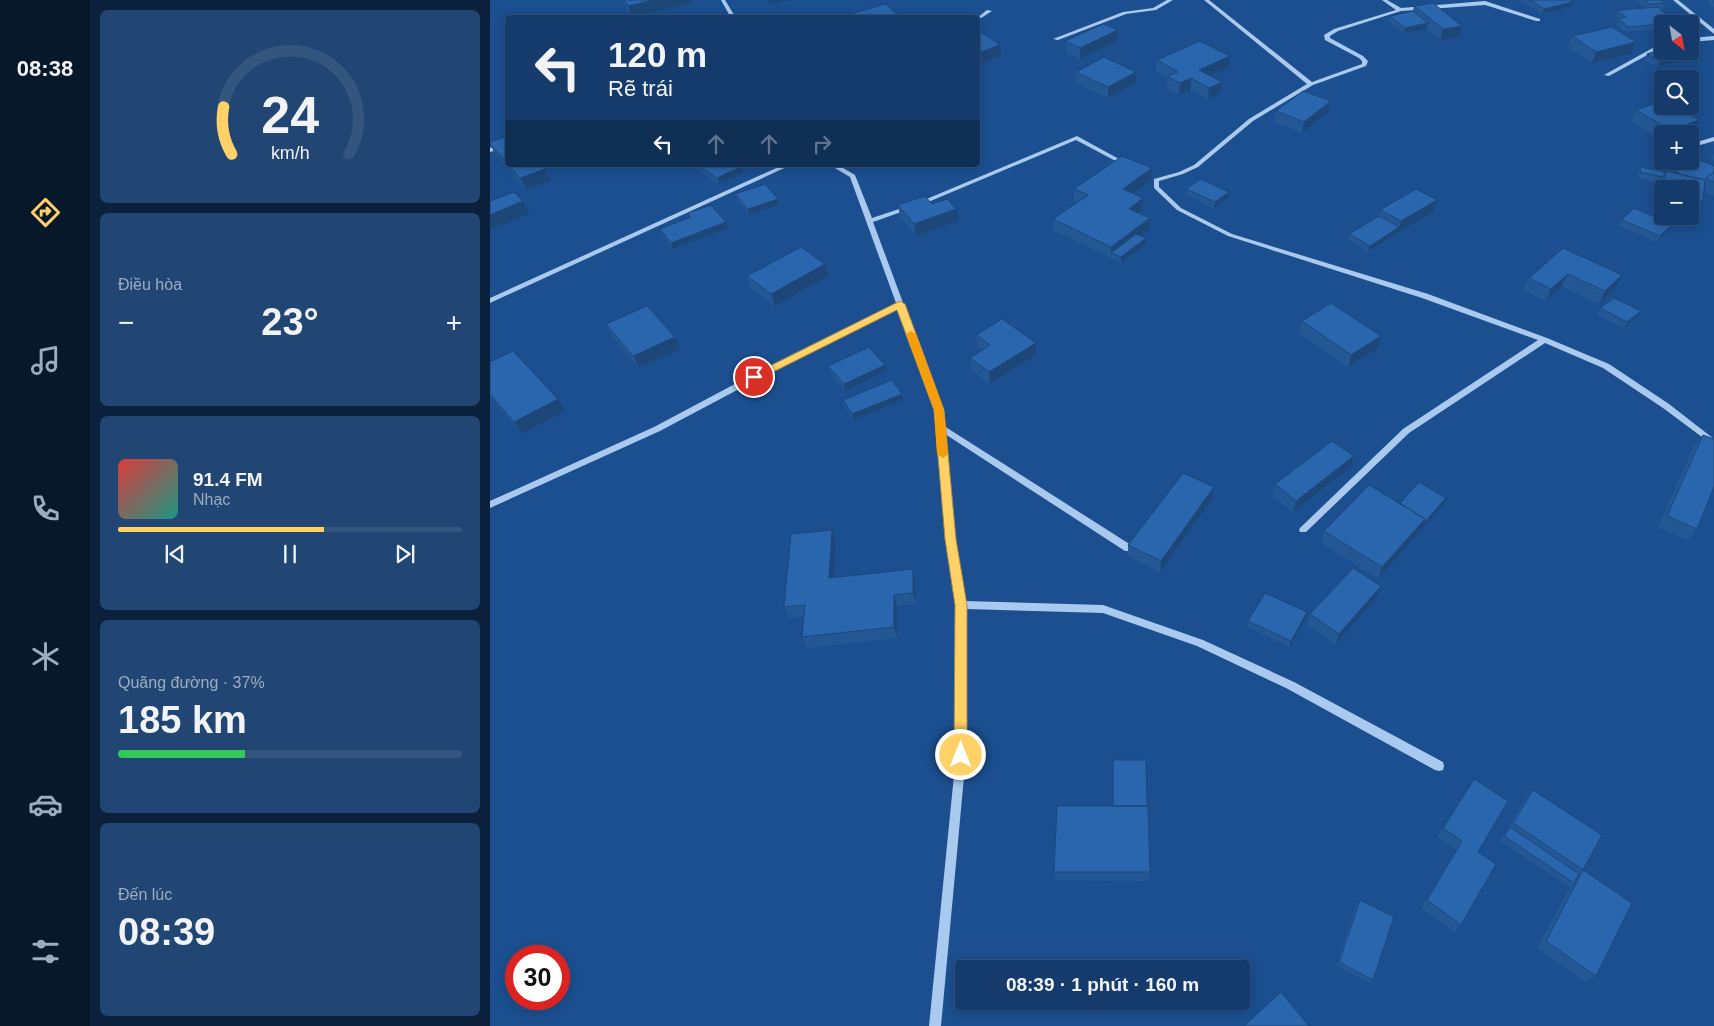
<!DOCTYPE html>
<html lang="vi">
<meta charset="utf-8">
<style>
:root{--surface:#143b6b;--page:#214673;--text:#f1f3f6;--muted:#9dadc1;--line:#33557e;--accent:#ffd166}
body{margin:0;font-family:Arial,sans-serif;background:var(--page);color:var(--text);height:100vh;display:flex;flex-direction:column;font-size:19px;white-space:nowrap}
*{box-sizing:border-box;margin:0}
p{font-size:16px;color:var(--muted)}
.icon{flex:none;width:28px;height:28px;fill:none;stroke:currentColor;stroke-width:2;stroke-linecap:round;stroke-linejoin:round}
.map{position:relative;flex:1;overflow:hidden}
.sheet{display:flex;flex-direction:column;gap:10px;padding:10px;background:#0b203b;width:400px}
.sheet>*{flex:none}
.guide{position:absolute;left:15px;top:15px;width:475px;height:152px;border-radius:5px;box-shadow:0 2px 12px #0003,0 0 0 1px var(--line);background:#143b6b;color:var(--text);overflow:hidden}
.needle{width:32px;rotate:149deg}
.controls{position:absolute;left:1164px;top:15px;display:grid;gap:10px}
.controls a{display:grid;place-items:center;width:45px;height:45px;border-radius:5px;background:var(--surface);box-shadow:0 2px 12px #0003,0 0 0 1px var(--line);font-size:25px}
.speed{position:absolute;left:15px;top:945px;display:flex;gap:10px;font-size:25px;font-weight:700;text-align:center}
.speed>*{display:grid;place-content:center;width:65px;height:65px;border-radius:50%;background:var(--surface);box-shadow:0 2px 12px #0003,0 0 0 1px var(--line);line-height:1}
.speed .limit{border:8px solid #d22;background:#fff;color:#111}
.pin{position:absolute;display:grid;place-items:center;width:42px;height:42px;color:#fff;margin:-21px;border:2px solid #fff;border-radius:50%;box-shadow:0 1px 5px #0007}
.me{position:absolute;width:55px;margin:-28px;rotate:0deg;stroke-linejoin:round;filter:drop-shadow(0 0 4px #0008)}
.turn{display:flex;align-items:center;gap:18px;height:105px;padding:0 20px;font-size:22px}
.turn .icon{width:65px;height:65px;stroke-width:2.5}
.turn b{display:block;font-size:35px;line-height:42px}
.lanes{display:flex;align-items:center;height:48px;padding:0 20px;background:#0003;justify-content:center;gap:25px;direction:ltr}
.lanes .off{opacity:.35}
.big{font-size:38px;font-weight:700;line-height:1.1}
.sheet .card{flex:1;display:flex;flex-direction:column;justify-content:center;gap:8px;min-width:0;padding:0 18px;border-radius:8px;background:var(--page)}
.sheet .dial{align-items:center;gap:0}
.dial svg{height:130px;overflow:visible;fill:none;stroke:var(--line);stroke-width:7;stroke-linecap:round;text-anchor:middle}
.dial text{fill:var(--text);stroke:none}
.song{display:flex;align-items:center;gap:15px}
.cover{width:60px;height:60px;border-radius:8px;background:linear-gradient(135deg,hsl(0 70% 55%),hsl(170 70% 35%))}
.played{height:5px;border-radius:2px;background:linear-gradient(90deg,var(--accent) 60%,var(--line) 60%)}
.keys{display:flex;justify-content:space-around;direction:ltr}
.heat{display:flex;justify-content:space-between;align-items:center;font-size:28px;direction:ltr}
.charge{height:8px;border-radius:4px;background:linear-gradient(90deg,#34c759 37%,var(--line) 0)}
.trip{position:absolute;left:465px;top:960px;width:295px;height:50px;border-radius:5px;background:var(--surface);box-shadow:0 2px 12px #0003,0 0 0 1px var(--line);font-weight:700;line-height:50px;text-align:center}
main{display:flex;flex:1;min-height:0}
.tab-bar{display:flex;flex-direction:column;width:90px;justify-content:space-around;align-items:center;background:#08182b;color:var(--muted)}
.tab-bar .icon{width:35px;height:35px}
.tab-bar .active{color:var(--accent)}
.tab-bar b{font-size:22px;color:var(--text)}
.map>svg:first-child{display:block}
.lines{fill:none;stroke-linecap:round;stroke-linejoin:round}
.minor{fill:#a9c9ee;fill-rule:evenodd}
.wall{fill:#245895}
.shaded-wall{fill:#1d4779}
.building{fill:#2a66ad;stroke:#1d4779}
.route{fill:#ffd166;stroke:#a68842}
.slow{fill:#f59e0b}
</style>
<main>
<nav class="tab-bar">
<b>08:38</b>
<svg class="icon active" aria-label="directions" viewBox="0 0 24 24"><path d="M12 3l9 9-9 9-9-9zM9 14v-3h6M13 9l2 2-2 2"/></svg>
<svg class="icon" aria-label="music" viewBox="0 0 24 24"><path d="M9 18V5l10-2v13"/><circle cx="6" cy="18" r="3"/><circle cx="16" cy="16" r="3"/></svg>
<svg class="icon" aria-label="phone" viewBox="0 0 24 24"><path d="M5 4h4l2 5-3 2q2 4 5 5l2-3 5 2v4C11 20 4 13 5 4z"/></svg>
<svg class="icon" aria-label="climate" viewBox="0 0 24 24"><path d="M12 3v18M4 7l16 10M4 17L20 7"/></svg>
<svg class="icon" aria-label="car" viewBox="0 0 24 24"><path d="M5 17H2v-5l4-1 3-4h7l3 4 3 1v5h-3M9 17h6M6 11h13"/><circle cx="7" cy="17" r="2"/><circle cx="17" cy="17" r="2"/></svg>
<svg class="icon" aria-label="filters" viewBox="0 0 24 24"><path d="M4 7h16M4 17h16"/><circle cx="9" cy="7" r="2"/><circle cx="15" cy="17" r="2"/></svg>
</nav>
<section class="sheet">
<div class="card dial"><svg viewBox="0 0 100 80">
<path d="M14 69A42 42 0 1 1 86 69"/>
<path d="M14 69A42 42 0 0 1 9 40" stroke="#ffd166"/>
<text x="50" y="56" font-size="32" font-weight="700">24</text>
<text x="50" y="72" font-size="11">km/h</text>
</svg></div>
<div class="card"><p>Điều hòa</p>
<div class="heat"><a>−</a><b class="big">23°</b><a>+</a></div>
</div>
<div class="card">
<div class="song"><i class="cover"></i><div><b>91.4 FM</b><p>Nhạc</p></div></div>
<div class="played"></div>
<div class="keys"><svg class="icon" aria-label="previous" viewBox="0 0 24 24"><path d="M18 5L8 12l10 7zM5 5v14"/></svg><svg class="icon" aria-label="pause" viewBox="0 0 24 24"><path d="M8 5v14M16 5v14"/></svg><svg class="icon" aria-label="next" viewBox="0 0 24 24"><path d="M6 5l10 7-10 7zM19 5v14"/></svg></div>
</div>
<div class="card"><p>Quãng đường · 37%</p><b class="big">185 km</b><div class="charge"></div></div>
<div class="card"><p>Đến lúc</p><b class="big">08:39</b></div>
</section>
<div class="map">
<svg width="1224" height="1026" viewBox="0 0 1224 1026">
<rect width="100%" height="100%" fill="#1b4f8f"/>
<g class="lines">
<path class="minor" d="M 231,0 L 235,0 L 246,18 L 241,18 Z
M 677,0 L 683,0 L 666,10 L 636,14 L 568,40 L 563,39 L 633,12 L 663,8 Z
M 714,0 L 719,0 L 822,82 L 872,64 L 872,61 L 869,58 L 835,40 L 834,35 L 844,29 L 906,10 L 892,0 L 897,0 L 911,8 L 995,1 L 1050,19 L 1050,21 L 1046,21 L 995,5 L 911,11 L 848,31 L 840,36 L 840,38 L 873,56 L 878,61 L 876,66 L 823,85 L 763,121 L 708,167 L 693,174 L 669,181 L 669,187 L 691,208 L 742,234 L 938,294 L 1057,338 L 1119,364 L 1179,404 L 1224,439 L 1224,446 L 1173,408 L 1113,368 L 1055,343 L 919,433 L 816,532 L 810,532 L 809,530 L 810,528 L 913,429 L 1048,340 L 932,298 L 738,236 L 687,210 L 664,188 L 664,179 L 689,172 L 704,165 L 759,119 L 817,84 Z
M 1183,0 L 1188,0 L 1224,29 L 1224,34 Z
M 497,10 L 502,11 L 488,20 L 487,18 Z
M 1224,36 L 1224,40 L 1200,42 L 1200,38 Z
M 1170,44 L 1172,44 L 1172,47 L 1119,76 L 1114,75 Z
M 587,136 L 640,165 L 635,166 L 586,140 L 431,205 L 383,222 L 453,410 L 454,426 L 641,545 L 643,548 L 641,551 L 635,551 L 455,434 L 464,539 L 475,601 L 613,605 L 713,640 L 804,682 L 953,762 L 954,766 L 953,770 L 949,771 L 945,770 L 796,688 L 707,646 L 613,613 L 476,609 L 476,755 L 451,1026 L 439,1026 L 466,755 L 466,605 L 456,539 L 445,410 L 408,308 L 283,371 L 170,431 L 0,508 L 0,501 L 164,427 L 277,367 L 406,303 L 360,177 L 340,165 L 348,165 L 365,175 L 382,218 L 427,203 Z
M 1224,137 L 1224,141 L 1200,148 L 1200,144 Z
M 18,142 L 18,146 L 0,152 L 0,148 Z
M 293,165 L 301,165 L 0,303 L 0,298 Z"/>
</g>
<path class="wall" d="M 133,0 L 201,0 L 202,3 L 142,17 L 135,6 Z
M 1029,0 L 1080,0 L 1083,2 L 1081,7 L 1052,14 Z
M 1146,0 L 1171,0 L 1175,3 L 1173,9 L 1170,9 L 1186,23 L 1186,24 L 1172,24 L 1172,29 L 1136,32 L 1126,24 L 1128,18 L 1126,16 L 1128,10 L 1155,8 Z
M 1219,0 L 1224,0 L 1224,8 L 1218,4 Z
M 924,6 L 969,37 L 950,40 L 936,29 L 913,33 L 899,21 L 900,16 L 923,11 Z
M 628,30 L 628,41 L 590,59 L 576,52 L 575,41 Z
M 1082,36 L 1141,54 L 1102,63 L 1078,48 Z
M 1201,50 L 1199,56 L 1167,67 L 1154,60 L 1157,54 Z
M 740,56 L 739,67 L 720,76 L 731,93 L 718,99 L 700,90 L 689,95 L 677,88 L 677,78 L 666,72 L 667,60 Z
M 586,72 L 646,83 L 618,98 L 586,83 Z
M 841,101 L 839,112 L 812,133 L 784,122 L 786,111 Z
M 1146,110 L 1209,120 L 1203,132 L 1197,134 L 1172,134 L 1172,140 L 1141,121 Z
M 18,136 L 18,165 L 51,165 L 55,169 L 61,181 L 36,190 L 5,154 L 0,144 L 0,142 Z
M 1224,153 L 1224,161 L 1221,159 Z
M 201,165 L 248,165 L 251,167 L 253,173 L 229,184 Z
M 1224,166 L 1224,196 L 1214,192 L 1213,201 L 1207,213 L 1200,211 L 1200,189 L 1172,189 L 1172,205 L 1167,204 L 1170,183 L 1148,178 L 1148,173 L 1151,167 L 1175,172 L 1185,174 L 1186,172 Z
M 661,180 L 643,193 L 653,210 L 649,213 L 660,218 L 659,230 L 651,236 L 656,244 L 631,263 L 564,231 L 563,219 L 588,202 L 584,201 L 584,189 Z
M 696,189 L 738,198 L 724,209 L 696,195 Z
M 245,194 L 289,205 L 260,215 L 247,200 Z
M 442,204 L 468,221 L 426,236 L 410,217 L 408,205 Z
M 890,210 L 943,212 L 878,252 L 858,240 L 859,234 L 889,216 Z
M 198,213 L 236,222 L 238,228 L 183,249 L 172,235 L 170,229 L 200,218 Z
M 1132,220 L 1178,230 L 1167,242 L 1129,226 Z
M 1073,248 L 1126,287 L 1109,304 L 1072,286 L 1056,301 L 1033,290 L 1039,278 Z
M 335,264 L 339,276 L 285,306 L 261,288 L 257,276 Z
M 1110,308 L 1147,317 L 1134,328 L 1107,315 Z
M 812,321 L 891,336 L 888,348 L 858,367 L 809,333 Z
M 116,324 L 190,349 L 149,368 L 122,336 Z
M 486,335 L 546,355 L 500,384 L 481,370 L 480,358 L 492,350 L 488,347 Z
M 0,362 L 75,411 L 32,434 L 0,397 Z
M 338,366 L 396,371 L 355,391 L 340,372 Z
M 412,394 L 413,400 L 363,420 L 354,406 L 353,400 Z
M 1213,435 L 1207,529 L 1198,540 L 1168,527 L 1204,446 Z
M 864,456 L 860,468 L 803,512 L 782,496 L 785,484 Z
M 723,498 L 670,572 L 638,556 L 638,545 Z
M 910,503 L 954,504 L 888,579 L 831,543 L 834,531 Z
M 342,530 L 346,542 L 344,577 L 425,580 L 426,604 L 407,606 L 407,638 L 317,648 L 312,637 L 314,616 L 299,618 L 294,607 Z
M 887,597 L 845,645 L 817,625 L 820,614 Z
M 817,612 L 816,618 L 800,647 L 757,627 L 758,621 Z
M 984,779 L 988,852 L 971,925 L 964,932 L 931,908 L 966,850 L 947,837 Z
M 1043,790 L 1093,870 L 1106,976 L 1096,983 L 1047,948 L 1080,887 L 1010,841 L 1035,799 Z
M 623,806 L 660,872 L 659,881 L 565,880 L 564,872 Z
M 870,900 L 883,980 L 880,983 L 846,966 L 867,904 Z"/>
<path class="shaded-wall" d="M 164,0 L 201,0 L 202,3 L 142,17 L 138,6 Z
M 279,0 L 302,0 L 280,4 Z
M 1083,2 L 1081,7 L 1052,14 L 1054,9 Z
M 382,14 L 383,18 L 370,18 Z
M 938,23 L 936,29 L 913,33 L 915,28 Z
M 972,26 L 969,37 L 950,40 L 953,29 Z
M 628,30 L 628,41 L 590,59 L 590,48 Z
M 1146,42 L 1141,54 L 1102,63 L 1106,52 Z
M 510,45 L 511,56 L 488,65 L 488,53 Z
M 1201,50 L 1199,56 L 1167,67 L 1170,61 Z
M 740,56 L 739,67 L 708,82 L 709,70 Z
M 646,72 L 646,83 L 618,98 L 618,87 Z
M 701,78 L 700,90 L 689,95 L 690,83 Z
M 732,82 L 731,93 L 718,99 L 719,88 Z
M 841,101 L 839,112 L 812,133 L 814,122 Z
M 1209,120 L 1203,132 L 1197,134 L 1179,134 L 1181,130 Z
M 251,167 L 253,173 L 229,184 L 227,178 Z
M 662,168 L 661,180 L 633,201 L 633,189 Z
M 55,169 L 61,181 L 36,190 L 30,178 Z
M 739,192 L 738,198 L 724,209 L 725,202 Z
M 653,198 L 653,210 L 639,220 L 639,209 Z
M 288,199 L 289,205 L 260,215 L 258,209 Z
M 947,200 L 943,212 L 908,233 L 911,221 Z
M 33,201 L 40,213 L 0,230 L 0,215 Z
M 466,209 L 468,221 L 426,236 L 424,224 Z
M 660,218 L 659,230 L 626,255 L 621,253 L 621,259 L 621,247 Z
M 236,222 L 238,228 L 183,249 L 181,243 Z
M 1182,224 L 1178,230 L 1167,242 L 1170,236 Z
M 909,227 L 908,233 L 878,252 L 880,246 Z
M 656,238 L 656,244 L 631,263 L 631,257 Z
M 335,264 L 339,276 L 285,306 L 281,294 Z
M 1078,274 L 1072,286 L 1056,301 L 1061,289 Z
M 1132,275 L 1126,287 L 1109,304 L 1115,291 Z
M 1151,311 L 1147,317 L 1134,328 L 1137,322 Z
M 891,336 L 888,348 L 858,367 L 861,355 Z
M 185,337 L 190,349 L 149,368 L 143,356 Z
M 546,343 L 546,355 L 500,384 L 499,372 Z
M 395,365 L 396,371 L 355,391 L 354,384 Z
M 412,394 L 413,400 L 363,420 L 362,414 Z
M 68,399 L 75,411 L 32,434 L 24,422 Z
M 864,456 L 860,468 L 803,512 L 806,501 Z
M 724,487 L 723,498 L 670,572 L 671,561 Z
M 956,498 L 954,504 L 888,579 L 892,567 L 935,519 Z
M 342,530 L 346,542 L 343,589 L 339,578 Z
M 423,569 L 425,580 L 426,604 L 423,593 Z
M 891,586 L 887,597 L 845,645 L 849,634 Z
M 404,595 L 407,606 L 407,638 L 404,627 Z
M 817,612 L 816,618 L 800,647 L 801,641 Z"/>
<path class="building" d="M 134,0 L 164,0 L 138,6 Z
M 1040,0 L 1080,0 L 1083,2 L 1054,9 Z
M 1155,0 L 1171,0 L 1175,3 L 1159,4 Z
M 943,3 L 972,26 L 953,29 L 924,6 Z
M 396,4 L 411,18 L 386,18 L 382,14 L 370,18 L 355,18 L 353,16 Z
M 1168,7 L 1186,23 L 1138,27 L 1128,18 L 1136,17 L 1128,10 Z
M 923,11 L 938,23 L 915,28 L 900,16 Z
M 613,24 L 628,30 L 590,48 L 575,41 Z
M 1122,27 L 1146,42 L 1106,52 L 1082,36 Z
M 488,30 L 510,45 L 488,53 Z
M 710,41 L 740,56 L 709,70 L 732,82 L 719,88 L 701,78 L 690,83 L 677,76 L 688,72 L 667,60 Z
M 1172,49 L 1172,51 L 1199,51 L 1170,61 L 1157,54 Z
M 614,57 L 646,72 L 618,87 L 586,72 Z
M 813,91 L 841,101 L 814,122 L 786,111 Z
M 1172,101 L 1172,106 L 1184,106 L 1209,120 L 1181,130 L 1146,110 Z
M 18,136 L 18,164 L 0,144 L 0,142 Z
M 632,156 L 662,168 L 633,189 L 653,198 L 639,209 L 660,218 L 621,247 L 563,219 L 598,195 L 584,189 Z
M 1205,158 L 1224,166 L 1224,172 L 1216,178 L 1215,180 L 1192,175 L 1186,172 Z
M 18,165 L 51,165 L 55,169 L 30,178 Z
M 207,165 L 248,165 L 251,167 L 227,178 Z
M 1151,167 L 1175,172 L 1173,177 L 1150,172 Z
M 1176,171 L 1215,180 L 1213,201 L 1200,198 L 1200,189 L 1173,189 Z
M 1224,172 L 1224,182 L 1216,178 Z
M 711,179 L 739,192 L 725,202 L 696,189 Z
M 275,184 L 288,199 L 258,209 L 245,194 Z
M 926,189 L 947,200 L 911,221 L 890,210 Z
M 24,192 L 33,201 L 0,215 L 0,201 Z
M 435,196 L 442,204 L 457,199 L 466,209 L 424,224 L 408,205 Z
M 221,205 L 236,222 L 181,243 L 170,229 L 201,217 L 198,213 Z
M 1144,208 L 1182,224 L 1170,236 L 1132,220 Z
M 889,216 L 909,227 L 880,246 L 859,234 Z
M 646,234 L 656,238 L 631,257 L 621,253 Z
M 311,247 L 335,264 L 281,294 L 257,276 Z
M 1073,248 L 1132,275 L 1115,291 L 1078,274 L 1061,289 L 1039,278 Z
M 1124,298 L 1151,311 L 1137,322 L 1110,308 Z
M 841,303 L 891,336 L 861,355 L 812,321 Z
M 157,306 L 185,337 L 143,356 L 116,324 Z
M 512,319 L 546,343 L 499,372 L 480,358 L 500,345 L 486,335 Z
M 379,347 L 395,365 L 354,384 L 338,366 Z
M 23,351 L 68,399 L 24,422 L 0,394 L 0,362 Z
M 402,380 L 412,394 L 362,414 L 353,400 Z
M 1213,435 L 1224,439 L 1224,487 L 1207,529 L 1177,516 Z
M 842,441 L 864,456 L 806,501 L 785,484 Z
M 693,473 L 724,487 L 671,561 L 638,545 Z
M 929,482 L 956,498 L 933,524 L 935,519 L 910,503 Z
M 879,485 L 935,519 L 892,567 L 834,531 Z
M 342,530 L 339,578 L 423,569 L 423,593 L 404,595 L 404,627 L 312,637 L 315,605 L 294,607 L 301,534 Z
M 863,568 L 891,586 L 849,634 L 820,614 Z
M 775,593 L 817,612 L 801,641 L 758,621 Z
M 623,760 L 656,760 L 657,806 L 623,806 Z
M 984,779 L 1018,801 L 988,852 L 1006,864 L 971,925 L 937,900 L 972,841 L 953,828 Z
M 1043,790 L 1112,835 L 1093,870 L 1142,903 L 1106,976 L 1056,941 L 1093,870 L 1023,823 Z
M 567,806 L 658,806 L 660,872 L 564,872 Z
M 1020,827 L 1089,874 L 1084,883 L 1014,836 Z
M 870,900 L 904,917 L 883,980 L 849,962 Z
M 791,992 L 819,1026 L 754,1026 Z"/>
<path class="route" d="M 410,301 L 415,304 L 454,410 L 466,539 L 477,605 L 477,755 L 475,759 L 471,761 L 466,759 L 464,755 L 465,605 L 455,539 L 444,410 L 407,310 L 267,380 L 260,380 L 258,377 Z"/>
<path class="slow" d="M 421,331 L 426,334 L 454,410 L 458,454 L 453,458 L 447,454 L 444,410 L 416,334 Z"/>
</svg>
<div class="controls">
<a><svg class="needle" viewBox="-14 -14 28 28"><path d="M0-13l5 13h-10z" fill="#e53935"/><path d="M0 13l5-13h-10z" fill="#9dadc1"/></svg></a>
<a><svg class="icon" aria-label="search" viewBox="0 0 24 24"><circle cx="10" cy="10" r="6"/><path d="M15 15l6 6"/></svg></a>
<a>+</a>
<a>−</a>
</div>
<div class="speed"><div class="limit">30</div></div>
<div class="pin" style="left:264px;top:377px;background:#d93025"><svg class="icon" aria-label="arrive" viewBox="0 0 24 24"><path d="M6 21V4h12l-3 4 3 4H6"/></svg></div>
<svg class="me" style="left:471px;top:755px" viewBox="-20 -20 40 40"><circle r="17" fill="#ffd166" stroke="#fff" stroke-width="3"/><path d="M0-11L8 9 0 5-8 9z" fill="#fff"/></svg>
<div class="trip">08:39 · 1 phút · 160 m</div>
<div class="guide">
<div class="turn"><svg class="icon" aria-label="left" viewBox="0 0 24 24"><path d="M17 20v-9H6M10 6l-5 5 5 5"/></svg><div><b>120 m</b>Rẽ trái</div></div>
<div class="lanes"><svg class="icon" aria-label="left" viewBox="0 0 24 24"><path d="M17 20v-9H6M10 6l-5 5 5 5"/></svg><svg class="icon off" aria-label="ahead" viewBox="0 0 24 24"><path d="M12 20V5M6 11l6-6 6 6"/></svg><svg class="icon off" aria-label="ahead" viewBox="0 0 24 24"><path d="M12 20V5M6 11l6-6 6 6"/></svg><svg class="icon off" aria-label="right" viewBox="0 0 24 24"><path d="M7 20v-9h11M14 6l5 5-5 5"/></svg></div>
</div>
</div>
</main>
